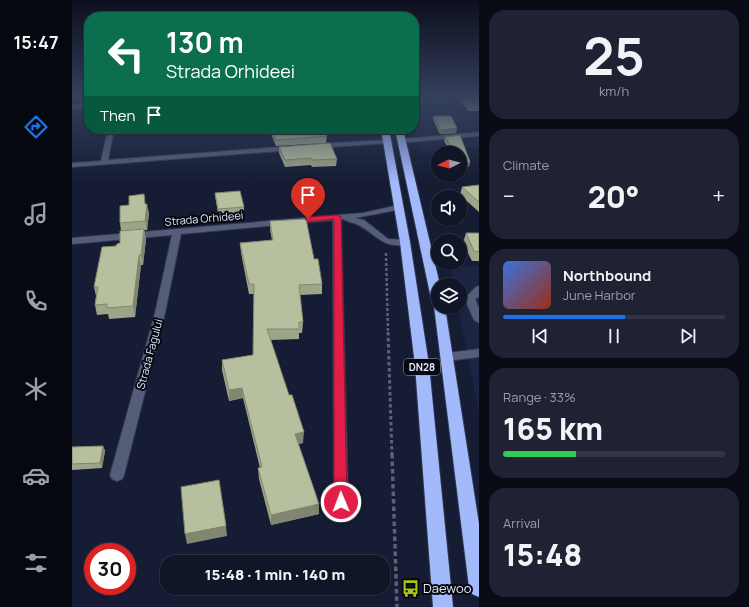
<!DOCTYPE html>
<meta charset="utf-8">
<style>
:root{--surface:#101527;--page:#1e2233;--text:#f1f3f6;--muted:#9c9fa7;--line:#303444;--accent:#1a73e8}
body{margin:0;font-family:Manrope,sans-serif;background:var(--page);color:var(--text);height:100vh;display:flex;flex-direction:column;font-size:15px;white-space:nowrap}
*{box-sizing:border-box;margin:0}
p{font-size:13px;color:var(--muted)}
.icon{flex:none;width:22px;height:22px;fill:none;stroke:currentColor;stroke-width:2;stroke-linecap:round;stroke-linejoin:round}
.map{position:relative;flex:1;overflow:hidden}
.side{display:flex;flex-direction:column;gap:10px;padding:10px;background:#090c15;width:270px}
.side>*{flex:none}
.guide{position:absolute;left:12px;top:12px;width:335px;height:122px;border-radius:16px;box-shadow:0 1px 3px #0004,0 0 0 1px var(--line);background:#0b6e4f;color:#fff;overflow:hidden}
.needle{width:26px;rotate:264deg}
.fabs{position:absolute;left:359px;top:146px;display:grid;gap:8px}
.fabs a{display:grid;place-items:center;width:36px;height:36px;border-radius:50%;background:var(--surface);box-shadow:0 1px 3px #0004,0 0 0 1px var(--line);font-size:20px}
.speed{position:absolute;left:12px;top:543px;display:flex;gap:8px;font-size:20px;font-weight:700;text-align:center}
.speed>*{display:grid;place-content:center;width:52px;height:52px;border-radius:50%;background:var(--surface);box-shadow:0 1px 3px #0004,0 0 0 1px var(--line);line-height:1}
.speed .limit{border:6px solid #d22;background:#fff;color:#111}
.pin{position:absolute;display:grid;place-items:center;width:34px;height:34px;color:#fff;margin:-41px -17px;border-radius:50% 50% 50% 0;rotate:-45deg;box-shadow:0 0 4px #0007}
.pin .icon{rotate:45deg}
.me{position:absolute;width:44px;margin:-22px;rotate:359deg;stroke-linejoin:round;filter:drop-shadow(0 0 3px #0008)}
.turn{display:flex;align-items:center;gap:14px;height:84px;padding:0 16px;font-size:18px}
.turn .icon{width:52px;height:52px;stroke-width:2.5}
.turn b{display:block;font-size:28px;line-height:34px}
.then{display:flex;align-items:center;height:38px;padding:0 16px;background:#0003;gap:8px;font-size:15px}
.big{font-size:30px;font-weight:800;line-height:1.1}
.side .tile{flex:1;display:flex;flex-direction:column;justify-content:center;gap:6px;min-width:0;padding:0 14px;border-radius:16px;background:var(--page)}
.side .dial{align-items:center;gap:0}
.dial b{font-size:52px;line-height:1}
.song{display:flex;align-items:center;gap:12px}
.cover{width:48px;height:48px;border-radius:6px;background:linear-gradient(135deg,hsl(220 70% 55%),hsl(10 70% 35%))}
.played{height:4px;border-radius:2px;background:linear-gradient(90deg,var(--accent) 55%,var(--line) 55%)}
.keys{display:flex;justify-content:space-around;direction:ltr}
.heat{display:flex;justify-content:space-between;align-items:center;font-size:22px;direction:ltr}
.charge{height:6px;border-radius:3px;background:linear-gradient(90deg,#34c759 33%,var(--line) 0)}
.trip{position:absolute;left:88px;top:555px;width:230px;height:40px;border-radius:16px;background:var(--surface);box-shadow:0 1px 3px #0004,0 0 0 1px var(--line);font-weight:800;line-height:40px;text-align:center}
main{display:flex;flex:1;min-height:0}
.tabs{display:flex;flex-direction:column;width:72px;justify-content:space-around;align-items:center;background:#060810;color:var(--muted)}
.tabs .icon{width:28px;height:28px}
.tabs .active{color:var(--accent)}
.tabs b{font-size:18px;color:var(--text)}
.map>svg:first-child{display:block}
.built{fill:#1b2442}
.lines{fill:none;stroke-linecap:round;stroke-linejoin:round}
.minor-casing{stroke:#323950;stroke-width:2}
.highway-casing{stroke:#323950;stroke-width:2}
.path-far2{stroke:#5b6277;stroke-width:2.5;stroke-dasharray:3 2;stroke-linecap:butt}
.path-far1{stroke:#5b6277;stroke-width:3;stroke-dasharray:3.5 2.5;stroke-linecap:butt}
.path{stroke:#5b6277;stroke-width:3.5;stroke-dasharray:4.5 3;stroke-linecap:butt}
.minor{fill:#555e79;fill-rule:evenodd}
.highway{fill:#a2b9fc;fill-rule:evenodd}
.wall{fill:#9da588}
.shaded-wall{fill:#80866f}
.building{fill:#b7c09e;stroke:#80866f}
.route{fill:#e11d48;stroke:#92132f}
.labels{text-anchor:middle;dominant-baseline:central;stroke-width:4;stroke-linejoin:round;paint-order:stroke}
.shield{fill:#050711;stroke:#a0a5b3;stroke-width:1}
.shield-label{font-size:10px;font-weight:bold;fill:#e2e9f9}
.street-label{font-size:11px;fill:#e2e9f9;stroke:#050711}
.near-poi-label{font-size:13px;fill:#e2e9f9;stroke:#050711;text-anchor:start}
</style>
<main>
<nav class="tabs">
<b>15:47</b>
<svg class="icon active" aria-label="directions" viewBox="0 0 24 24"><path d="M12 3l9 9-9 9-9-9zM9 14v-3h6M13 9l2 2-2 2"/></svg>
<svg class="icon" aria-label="music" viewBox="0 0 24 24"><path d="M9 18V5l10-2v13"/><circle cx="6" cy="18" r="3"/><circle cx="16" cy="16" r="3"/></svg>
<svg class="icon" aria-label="phone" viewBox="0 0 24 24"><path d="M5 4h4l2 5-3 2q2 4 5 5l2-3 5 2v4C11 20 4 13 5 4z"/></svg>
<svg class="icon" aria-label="climate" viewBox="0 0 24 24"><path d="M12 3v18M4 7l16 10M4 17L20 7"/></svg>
<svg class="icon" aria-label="car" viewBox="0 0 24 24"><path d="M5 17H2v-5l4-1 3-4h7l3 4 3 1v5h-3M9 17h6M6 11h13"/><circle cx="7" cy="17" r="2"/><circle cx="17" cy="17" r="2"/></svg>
<svg class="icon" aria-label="filters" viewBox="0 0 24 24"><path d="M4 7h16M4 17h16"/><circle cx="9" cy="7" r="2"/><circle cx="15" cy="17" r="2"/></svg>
</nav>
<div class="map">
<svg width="407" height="607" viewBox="0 0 407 607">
<rect width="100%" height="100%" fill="#151c34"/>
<path class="built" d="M 342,97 L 407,97 L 407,147 L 348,152 L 342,126 Z
M 407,266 L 407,414 L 386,307 L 388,307 L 388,285 L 382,285 L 379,267 Z"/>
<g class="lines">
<defs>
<path id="minor" d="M 363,97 L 369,97 L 372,101 L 367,102 Z
M 17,104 L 17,108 L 0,109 L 0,105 Z
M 36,129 L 42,129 L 36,160 L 221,146 L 224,148 L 221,150 L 0,167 L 0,163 L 29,161 Z
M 407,132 L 407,136 L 330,143 L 327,141 L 330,139 Z
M 315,140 L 317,141 L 317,143 L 245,148 L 242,146 L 245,144 Z
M 327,205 L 331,207 L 330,209 L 283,218 L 292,220 L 316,239 L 336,240 L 337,242 L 336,244 C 307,251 301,227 278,222 C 274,221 273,219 269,219 L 276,502 L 274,507 L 269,508 L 264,507 L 262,502 L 261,220 L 109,234 L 93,313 L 52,475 L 50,479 L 45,481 L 40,479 L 38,475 L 83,313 L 100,235 L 0,244 L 0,238 L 291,213 Z
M 407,286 L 407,297 L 403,299 L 407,308 L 407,323 L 402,320 L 394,302 L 388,302 L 388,296 L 396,295 L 404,287 Z
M 407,349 L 407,357 L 375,361 L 371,360 L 369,357 L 371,354 L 375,353 Z"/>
<path id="highway" d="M 309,129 L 317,129 L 338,242 L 357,365 L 381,607 L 361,607 L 343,365 L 328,242 Z
M 323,129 L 331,129 L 368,285 L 366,285 L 366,307 L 373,307 L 407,524 L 407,597 L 400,594 L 397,587 L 362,306 L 360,303 Z"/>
</defs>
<use href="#minor" class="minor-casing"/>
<use href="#highway" class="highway-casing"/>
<path class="path-far2" d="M 314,253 L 316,333"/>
<path class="path-far1" d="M 316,332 L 320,455"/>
<path class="path" d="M 320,454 L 325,607"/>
<use href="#minor" class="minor"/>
<use href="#highway" class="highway"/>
</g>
<path class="wall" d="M 384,97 L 407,97 L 407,111 L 397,111 Z
M 361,116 L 384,133 L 368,134 L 361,120 Z
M 197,129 L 253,129 L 255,132 L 254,143 L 204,146 Z
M 388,135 L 398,162 L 397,166 L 389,170 L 388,169 L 388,153 L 379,153 L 372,141 L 373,137 Z
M 207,147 L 265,159 L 264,166 L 240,167 L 239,165 L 213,167 L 207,153 Z
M 407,185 L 407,212 L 388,195 L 390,187 Z
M 143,193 L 172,207 L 172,216 L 147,218 L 144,202 Z
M 74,204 L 77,213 L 75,230 L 72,230 L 74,239 L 71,265 L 69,265 L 63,317 L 37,319 L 36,314 L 25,315 L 23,305 L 24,296 L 22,287 L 48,243 L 49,231 L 48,223 Z
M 198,221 L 242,259 L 250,284 L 250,294 L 228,295 L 231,322 L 230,333 L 227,333 L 227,339 L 199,340 L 231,443 L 226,444 L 247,504 L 247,514 L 199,525 L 187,479 L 186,468 L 188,468 L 171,398 L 157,401 L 150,370 L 150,360 L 181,355 L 182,294 L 177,294 L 169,253 L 168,243 L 200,240 L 198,230 Z
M 394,233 L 407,233 L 407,261 L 400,261 L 391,243 Z
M 31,446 L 33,451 L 30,468 L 0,470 L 0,447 Z"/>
<path class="shaded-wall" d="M 385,128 L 384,133 L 368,134 L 369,130 Z
M 398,162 L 397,166 L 389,170 L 390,166 Z
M 72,194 L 74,212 L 75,204 L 77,213 L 75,230 L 73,221 Z
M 72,229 L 74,239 L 71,265 L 69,255 Z
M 67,255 L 69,265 L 63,317 L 61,306 Z
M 170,388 L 171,398 L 157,401 L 157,390 Z
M 232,432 L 231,443 L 223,444 L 223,434 Z
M 31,446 L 33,451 L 30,468 L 28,463 Z
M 247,504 L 247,514 L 199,525 L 199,515 Z
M 154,526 L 155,536 L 115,544 L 113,534 Z"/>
<path class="building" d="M 396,97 L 407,97 L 407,101 L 400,101 Z
M 361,116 L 379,116 L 385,128 L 369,130 Z
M 200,129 L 253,129 L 255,132 L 253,132 L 255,136 L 204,140 Z
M 388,135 L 398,162 L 390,166 L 388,162 L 388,153 L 383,153 L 373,137 Z
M 258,143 L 265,159 L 240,160 L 239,158 L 213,160 L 207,147 Z
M 407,185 L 407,202 L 390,187 Z
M 168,191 L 172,207 L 146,209 L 143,193 Z
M 72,194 L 73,204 L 75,204 L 73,221 L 48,223 L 48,206 L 57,205 L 57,196 Z
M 234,219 L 242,259 L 246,259 L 250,284 L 227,285 L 231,322 L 227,322 L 227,329 L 195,329 L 217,395 L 220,395 L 232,432 L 223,434 L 247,504 L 199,515 L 186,468 L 190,467 L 170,388 L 157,390 L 150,360 L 181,355 L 182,284 L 177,284 L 168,243 L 201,240 L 198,221 Z
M 72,229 L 69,255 L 67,255 L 61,306 L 35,308 L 35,304 L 23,305 L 26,287 L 22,287 L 30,247 L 44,246 L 45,244 L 48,243 L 48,231 Z
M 394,233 L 407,233 L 407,252 L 402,251 Z
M 31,446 L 28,463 L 0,464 L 0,447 Z
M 147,480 L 154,526 L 113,534 L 109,487 Z"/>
<linearGradient id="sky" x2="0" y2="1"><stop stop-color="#0c0f1d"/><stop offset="0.53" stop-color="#35405c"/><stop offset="1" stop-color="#35405c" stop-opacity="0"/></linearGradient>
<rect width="407" height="182" fill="url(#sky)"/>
<path class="route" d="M 265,215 L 269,217 L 275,502 L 273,506 L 269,508 L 264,506 L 262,502 L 262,219 L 236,222 L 233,219 L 236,217 Z"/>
<defs>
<symbol id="bus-bare" viewBox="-9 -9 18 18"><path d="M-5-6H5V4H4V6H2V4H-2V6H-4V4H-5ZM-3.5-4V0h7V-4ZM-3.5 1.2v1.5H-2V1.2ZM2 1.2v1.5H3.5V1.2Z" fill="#adc60d" stroke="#050711" stroke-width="2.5" paint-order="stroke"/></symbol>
</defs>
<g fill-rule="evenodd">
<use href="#bus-bare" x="326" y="576" width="25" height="25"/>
</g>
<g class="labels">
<rect class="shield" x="332" y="359" width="36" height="16" rx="3"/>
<g class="shield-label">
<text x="350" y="367">DN28</text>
</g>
<g class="street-label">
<text transform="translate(132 218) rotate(-5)">Strada Orhideei</text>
<text transform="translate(77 354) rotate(-75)">Strada Fagului</text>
</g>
<g class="near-poi-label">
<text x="351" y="588">Daewoo</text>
</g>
</g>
</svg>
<div class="fabs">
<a><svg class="needle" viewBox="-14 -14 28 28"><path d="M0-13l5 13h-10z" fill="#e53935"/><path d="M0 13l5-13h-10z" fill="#9c9fa7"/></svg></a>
<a><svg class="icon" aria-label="sound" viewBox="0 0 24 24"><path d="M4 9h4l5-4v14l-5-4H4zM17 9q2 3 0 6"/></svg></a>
<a><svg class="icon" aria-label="search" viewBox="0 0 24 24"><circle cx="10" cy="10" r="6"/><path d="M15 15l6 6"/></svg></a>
<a><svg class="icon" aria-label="layers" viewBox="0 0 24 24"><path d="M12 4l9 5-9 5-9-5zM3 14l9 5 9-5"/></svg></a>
</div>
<div class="speed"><div class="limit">30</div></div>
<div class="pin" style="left:236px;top:219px;background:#d93025"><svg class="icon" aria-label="arrive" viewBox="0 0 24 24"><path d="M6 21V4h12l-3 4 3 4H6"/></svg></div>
<svg class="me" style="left:269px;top:502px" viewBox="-20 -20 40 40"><circle r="17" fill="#e11d48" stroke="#fff" stroke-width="3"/><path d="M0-11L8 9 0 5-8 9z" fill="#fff"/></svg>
<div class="trip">15:48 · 1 min · 140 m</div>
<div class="guide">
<div class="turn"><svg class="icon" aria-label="left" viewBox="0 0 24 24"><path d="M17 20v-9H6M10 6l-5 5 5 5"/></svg><div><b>130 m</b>Strada Orhideei</div></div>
<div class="then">Then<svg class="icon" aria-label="arrive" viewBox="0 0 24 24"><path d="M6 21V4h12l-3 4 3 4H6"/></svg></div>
</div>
</div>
<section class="side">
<div class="tile dial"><b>25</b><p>km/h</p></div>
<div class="tile"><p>Climate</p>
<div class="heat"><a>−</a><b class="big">20°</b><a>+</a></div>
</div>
<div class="tile">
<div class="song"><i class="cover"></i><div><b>Northbound</b><p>June Harbor</p></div></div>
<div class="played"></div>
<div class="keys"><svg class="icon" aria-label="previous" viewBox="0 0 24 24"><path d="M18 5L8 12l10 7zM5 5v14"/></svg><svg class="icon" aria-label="pause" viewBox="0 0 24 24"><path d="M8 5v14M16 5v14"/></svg><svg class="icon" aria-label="next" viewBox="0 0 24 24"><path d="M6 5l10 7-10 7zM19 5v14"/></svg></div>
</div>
<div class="tile"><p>Range · 33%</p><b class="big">165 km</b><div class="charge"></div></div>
<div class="tile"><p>Arrival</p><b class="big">15:48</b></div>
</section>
</main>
